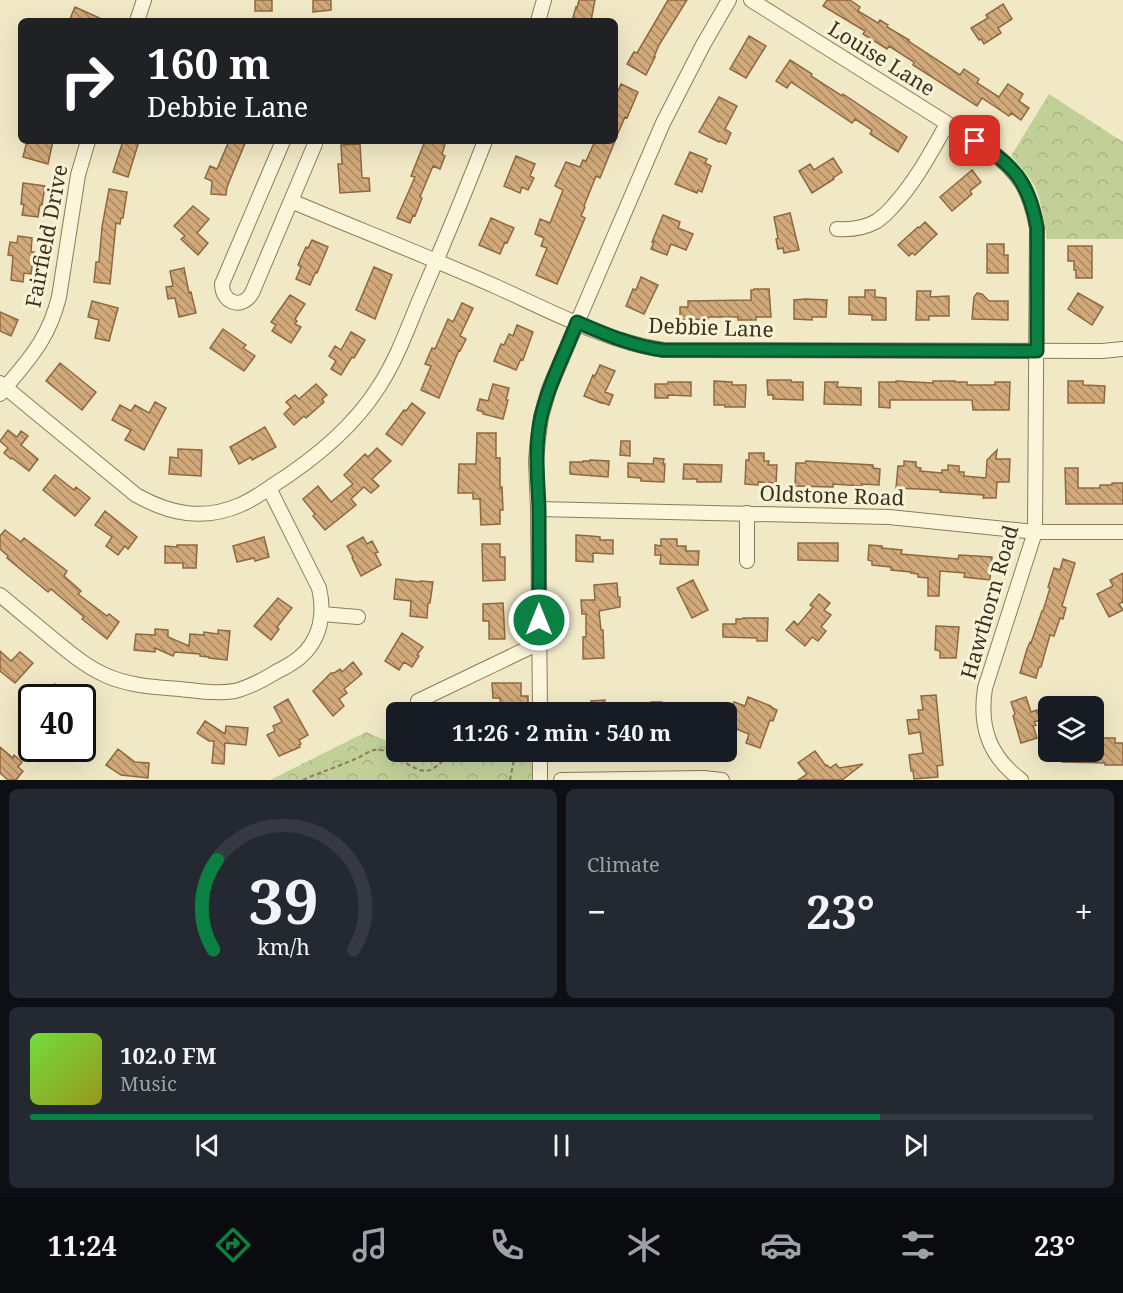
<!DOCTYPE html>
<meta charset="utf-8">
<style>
:root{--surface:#171b24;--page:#242831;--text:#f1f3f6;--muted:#9ea1a6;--line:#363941;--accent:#0b8043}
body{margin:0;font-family:"Noto Serif",serif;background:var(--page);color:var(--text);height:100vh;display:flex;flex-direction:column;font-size:22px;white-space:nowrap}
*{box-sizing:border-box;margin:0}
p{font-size:20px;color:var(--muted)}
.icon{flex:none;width:33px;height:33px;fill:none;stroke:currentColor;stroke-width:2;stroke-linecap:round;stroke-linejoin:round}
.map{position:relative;height:780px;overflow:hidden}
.sheet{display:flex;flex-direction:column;gap:9px;padding:9px;background:#0d0f14;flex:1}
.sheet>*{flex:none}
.hud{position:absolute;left:18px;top:18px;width:600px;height:126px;border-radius:9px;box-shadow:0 6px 24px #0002;background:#202124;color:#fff;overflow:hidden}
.buttons{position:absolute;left:1038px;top:696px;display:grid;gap:12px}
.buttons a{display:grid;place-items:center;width:66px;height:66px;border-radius:9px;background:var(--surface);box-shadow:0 6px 24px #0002;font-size:30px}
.speed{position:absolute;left:18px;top:684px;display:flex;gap:12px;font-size:30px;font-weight:700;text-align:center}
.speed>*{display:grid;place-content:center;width:78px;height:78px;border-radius:50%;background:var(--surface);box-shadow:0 6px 24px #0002;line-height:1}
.speed .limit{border:3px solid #111;border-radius:9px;background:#fff;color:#111}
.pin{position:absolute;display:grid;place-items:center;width:51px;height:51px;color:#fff;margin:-26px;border-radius:12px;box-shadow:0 3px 9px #0006}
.me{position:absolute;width:66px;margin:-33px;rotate:0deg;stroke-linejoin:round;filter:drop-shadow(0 0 4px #0008)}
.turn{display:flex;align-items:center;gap:21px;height:126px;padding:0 30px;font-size:27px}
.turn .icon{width:78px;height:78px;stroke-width:2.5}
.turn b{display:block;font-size:42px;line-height:51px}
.big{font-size:45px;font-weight:700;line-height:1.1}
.sheet .tile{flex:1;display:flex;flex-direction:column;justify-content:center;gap:9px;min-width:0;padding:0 21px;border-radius:9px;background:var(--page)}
.sheet .dial{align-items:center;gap:0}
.dial svg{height:156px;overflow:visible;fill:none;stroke:var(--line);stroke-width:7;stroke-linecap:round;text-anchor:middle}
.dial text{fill:var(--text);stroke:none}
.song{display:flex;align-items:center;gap:18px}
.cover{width:72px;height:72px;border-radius:9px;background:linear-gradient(135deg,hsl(100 70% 55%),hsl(60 70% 35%))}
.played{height:6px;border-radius:3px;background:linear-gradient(90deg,var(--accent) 80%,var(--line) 80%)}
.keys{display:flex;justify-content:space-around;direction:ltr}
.heat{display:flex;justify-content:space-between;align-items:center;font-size:33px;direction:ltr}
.sheet .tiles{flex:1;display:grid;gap:9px;grid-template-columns:1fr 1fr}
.tile:last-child{grid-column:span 2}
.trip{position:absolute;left:386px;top:702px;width:351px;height:60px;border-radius:9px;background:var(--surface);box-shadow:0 6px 24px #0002;font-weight:700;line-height:60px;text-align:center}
.tab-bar{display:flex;height:96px;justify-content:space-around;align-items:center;background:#090b0e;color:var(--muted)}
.tab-bar .icon{width:42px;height:42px}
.tab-bar .active{color:var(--accent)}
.tab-bar b{font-size:27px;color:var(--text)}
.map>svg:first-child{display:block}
.park{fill:url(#park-crowns)}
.building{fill:url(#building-back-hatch);stroke:#8e683f;stroke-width:1.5}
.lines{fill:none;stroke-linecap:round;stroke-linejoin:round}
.minor-casing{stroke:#8d7c5a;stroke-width:16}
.path{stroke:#8d7c5a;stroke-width:2;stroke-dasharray:4.5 3;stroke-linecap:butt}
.minor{stroke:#fbf5da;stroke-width:14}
.route-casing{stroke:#07532c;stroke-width:15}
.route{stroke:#0b8043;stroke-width:10}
.labels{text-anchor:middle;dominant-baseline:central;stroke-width:6;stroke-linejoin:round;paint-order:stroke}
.street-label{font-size:21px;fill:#3d311f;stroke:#f8f2d6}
</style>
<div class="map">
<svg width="1123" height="780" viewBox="0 0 1123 780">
<defs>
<pattern id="park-crowns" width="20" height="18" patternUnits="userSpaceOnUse" patternTransform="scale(1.5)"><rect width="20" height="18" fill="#c2d098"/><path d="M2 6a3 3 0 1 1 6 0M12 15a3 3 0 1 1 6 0" fill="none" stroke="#a8b383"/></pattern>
<pattern id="building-back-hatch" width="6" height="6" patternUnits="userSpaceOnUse" patternTransform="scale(1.5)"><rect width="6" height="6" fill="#d1a97a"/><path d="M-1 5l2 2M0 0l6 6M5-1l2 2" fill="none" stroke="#ab8a63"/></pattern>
</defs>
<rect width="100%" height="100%" fill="#f1e9c6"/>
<path class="park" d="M 1049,94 L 1123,142 L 1123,239 L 1047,239 C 1044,222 1042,203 1035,187 C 1029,175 1020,165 1011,156 Z
M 366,732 L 396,745 L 396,752 L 411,752 L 423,757 L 428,752 L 535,752 L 534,780 L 270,780 Z"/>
<path class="building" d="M 255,0 L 272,0 L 272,11 L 255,11 Z
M 313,0 L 331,0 L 331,10 L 313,12 Z
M 579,0 L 595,0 L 591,21 L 572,21 L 576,7 L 577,8 Z
M 668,0 L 687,0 L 659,45 L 654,57 L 655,57 L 646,75 L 627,64 L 634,52 L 637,53 Z
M 827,0 L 850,0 L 860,7 L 858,11 L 878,23 L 880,20 L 888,25 L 887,27 L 909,40 L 908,41 L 960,75 L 964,69 L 979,79 L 977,83 L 999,97 L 1008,84 L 1023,94 L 1019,101 L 1029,108 L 1021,120 L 1011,113 L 1009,116 L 982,98 L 977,106 L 913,65 L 914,62 L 889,46 L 887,49 L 863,34 L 865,31 L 823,6 Z
M 1003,4 L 1012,19 L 998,28 L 1001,33 L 984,44 L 981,39 L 979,40 L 971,28 L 988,18 L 986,15 Z
M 75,7 L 106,21 L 69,21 Z
M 749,36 L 766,46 L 746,78 L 730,69 Z
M 790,60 L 812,74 L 811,76 L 842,96 L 843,94 L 907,137 L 898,152 L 870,134 L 872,130 L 855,119 L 852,123 L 791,82 L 787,88 L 776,81 Z
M 621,84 L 638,92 L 627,118 L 625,117 L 615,140 L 615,98 Z
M 719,97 L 737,106 L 725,129 L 731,133 L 726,144 L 720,141 L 719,142 L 699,132 Z
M 27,141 L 53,141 L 48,164 L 23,157 Z
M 123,141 L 139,141 L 128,177 L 113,172 Z
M 229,141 L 246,141 L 227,187 L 226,195 L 211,194 L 212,181 L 205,178 L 210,166 L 217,169 Z
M 425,141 L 446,141 L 442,154 L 445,156 L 440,169 L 433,166 L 420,197 L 422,198 L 415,216 L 413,215 L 410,223 L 397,218 L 415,177 L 411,176 Z
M 595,141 L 615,141 L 600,178 L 596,176 L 584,206 L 585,207 L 581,216 L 585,218 L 557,284 L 536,275 L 547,248 L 541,246 L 544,238 L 535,234 L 540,219 L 550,223 L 563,190 L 555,186 L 566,162 L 580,167 L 583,160 L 586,161 Z
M 360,144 L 362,178 L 369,178 L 370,191 L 340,193 L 338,164 L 342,164 L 341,145 Z
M 690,152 L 707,159 L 705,163 L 711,166 L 702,192 L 698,190 L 697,193 L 675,184 Z
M 516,156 L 535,164 L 530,176 L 534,178 L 528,190 L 522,187 L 520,193 L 504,186 Z
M 833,158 L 842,172 L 833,178 L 834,179 L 812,193 L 799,171 L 810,164 L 814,170 Z
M 972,170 L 981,182 L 970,191 L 972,194 L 952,211 L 940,197 Z
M 23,183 L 45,186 L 42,205 L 40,205 L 38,217 L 22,215 L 24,205 L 21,204 Z
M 109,189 L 127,192 L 123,218 L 121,218 L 120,224 L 116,223 L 110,284 L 94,282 L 96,262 L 99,262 L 102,227 Z
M 193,206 L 209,219 L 197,233 L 208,243 L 198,255 L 181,239 L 185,236 L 174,226 Z
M 790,213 L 799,250 L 784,253 L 783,248 L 778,249 L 776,239 L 778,238 L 774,217 Z
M 663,215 L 680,222 L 678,228 L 693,234 L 686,250 L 671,244 L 667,255 L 651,249 L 654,242 L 652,242 Z
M 491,218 L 514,228 L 507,243 L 505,242 L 500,254 L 479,245 Z
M 925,222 L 937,234 L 915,255 L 912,253 L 909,256 L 898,245 L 918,227 L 919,228 Z
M 18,236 L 32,238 L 31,252 L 34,252 L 31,274 L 24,273 L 23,282 L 11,280 L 13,256 L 8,255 L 10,242 L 17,243 Z
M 312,240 L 328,247 L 317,273 L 315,273 L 310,285 L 296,279 L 301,267 L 298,265 L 306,247 L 308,248 Z
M 987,244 L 1004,244 L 1004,255 L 1008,255 L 1008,273 L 987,273 Z
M 1068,246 L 1092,246 L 1092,278 L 1076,278 L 1076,270 L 1074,270 L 1074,261 L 1068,261 Z
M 374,267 L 392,275 L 375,319 L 356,310 Z
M 184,268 L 189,293 L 191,292 L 196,313 L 179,317 L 175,298 L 168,299 L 166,287 L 173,286 L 170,271 Z
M 641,277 L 658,285 L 644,314 L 626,306 L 633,289 L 636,290 Z
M 754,289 L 769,289 L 771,317 L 756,317 L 756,320 L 738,320 L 738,317 L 708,317 L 708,319 L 680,320 L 680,307 L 688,307 L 688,301 L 751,300 L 751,290 L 754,290 Z
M 865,290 L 875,290 L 875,297 L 886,298 L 886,320 L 872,320 L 872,315 L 849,314 L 849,297 L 865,297 Z
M 917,291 L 931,291 L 930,297 L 949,296 L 949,316 L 929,316 L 929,320 L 916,320 Z
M 977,293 L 982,294 L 989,301 L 1008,301 L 1008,320 L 972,319 L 974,297 Z
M 1078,293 L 1103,307 L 1092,325 L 1068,309 Z
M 290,295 L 305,304 L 295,319 L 297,321 L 295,324 L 301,327 L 291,343 L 272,331 L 276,325 L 271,322 Z
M 806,299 L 827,300 L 826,317 L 812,317 L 812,320 L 794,319 L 794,300 Z
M 92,301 L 118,308 L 109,341 L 95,338 L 99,320 L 88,317 Z
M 462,303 L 473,308 L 460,336 L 466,339 L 460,351 L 459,350 L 439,398 L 421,390 L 431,366 L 425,364 L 432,348 L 435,349 L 448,319 L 453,322 Z
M 0,312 L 18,320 L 11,336 L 0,331 Z
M 517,325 L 533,332 L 523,360 L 521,359 L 516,370 L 494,361 L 501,344 L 504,345 L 509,334 L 513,336 Z
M 223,329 L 246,345 L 243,348 L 255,356 L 244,371 L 210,348 Z
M 351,332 L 365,340 L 354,358 L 352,357 L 341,375 L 331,369 L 336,361 L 329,356 L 335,346 L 341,350 Z
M 60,363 L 96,392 L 82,410 L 46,381 Z
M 600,365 L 615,371 L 605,392 L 613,395 L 609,405 L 601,402 L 601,403 L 584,396 L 593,375 L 595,376 Z
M 767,380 L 791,380 L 791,382 L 803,382 L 803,400 L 773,399 L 773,395 L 768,395 Z
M 714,381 L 732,382 L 732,385 L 746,385 L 745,407 L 725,407 L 725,405 L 714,405 Z
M 896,381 L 933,383 L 933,381 L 955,381 L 955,382 L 967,382 L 967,385 L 995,385 L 995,382 L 1010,382 L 1009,410 L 973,410 L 972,400 L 890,400 L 890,408 L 879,407 L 879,382 L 896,382 Z
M 1068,381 L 1083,381 L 1083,385 L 1105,386 L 1104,403 L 1068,403 Z
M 668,382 L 691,382 L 691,396 L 668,395 L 668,398 L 655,398 L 655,384 L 668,384 Z
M 825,382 L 838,382 L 837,387 L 861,388 L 861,405 L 824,404 Z
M 316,384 L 327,395 L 322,399 L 324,402 L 306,418 L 304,416 L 294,425 L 284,414 L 291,407 L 286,402 L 295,395 L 299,399 Z
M 493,384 L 509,388 L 506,400 L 508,400 L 503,419 L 483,414 L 483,412 L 477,410 L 480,399 L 488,401 Z
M 155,402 L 166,408 L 144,450 L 125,440 L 131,430 L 112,420 L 120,405 L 131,411 L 135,405 L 149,413 Z
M 412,403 L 425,413 L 402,445 L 386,434 L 404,410 L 406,411 Z
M 265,427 L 276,447 L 252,460 L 251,457 L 239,464 L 230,447 Z
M 8,430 L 17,437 L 21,431 L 28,436 L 21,445 L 38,459 L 29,471 L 12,458 L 11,459 L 4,453 L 8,448 L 0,441 Z
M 477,433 L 496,433 L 496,458 L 500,458 L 500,488 L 502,487 L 503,510 L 500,510 L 500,524 L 481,525 L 480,499 L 473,499 L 473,493 L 458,493 L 459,464 L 476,464 Z
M 621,441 L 630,441 L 630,456 L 620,455 Z
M 377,448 L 391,461 L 372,479 L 379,486 L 371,493 L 364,487 L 351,499 L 356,505 L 325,530 L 313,516 L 315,514 L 303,499 L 318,486 L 331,502 L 353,484 L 344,475 L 365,454 L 368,457 Z
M 178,449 L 202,450 L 201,476 L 169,474 L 170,457 L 178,458 Z
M 997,450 L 996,459 L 1010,459 L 1009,482 L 997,482 L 996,498 L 983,498 L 984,495 L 940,492 L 941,490 L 896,488 L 898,466 L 904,466 L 904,461 L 916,462 L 916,467 L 921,468 L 920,471 L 942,473 L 942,470 L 948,470 L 948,465 L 959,466 L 959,472 L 964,472 L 964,476 L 986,478 L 987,460 Z
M 749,453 L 764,453 L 764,461 L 769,461 L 768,465 L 777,465 L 776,483 L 758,482 L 758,485 L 745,484 L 746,460 L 749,460 Z
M 654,458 L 664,459 L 663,464 L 665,464 L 664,482 L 641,481 L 641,478 L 628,477 L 628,463 L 653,464 Z
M 590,460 L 609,461 L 608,477 L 570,474 L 570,462 L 583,462 L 583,461 L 590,461 Z
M 806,461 L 873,465 L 873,468 L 880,469 L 879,485 L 862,484 L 862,486 L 833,484 L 833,487 L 795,486 L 796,463 L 805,463 Z
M 684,464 L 722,465 L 721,482 L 697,482 L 697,479 L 683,479 Z
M 1065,468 L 1078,468 L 1078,488 L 1100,488 L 1100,485 L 1112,485 L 1112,483 L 1123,483 L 1123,504 L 1066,504 Z
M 55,475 L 74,490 L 76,487 L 90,498 L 75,516 L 43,490 Z
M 105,511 L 137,537 L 128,549 L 125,546 L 118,555 L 106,546 L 112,537 L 95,525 Z
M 5,530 L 21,542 L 24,538 L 67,571 L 64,576 L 81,591 L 78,594 L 107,616 L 109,614 L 119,622 L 107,639 L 82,619 L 84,617 L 51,589 L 48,592 L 7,558 L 8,556 L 0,549 L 0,536 Z
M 576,535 L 591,536 L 600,537 L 600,540 L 613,540 L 613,554 L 593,553 L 593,562 L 576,561 Z
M 264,537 L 269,557 L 255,561 L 254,558 L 237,562 L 233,546 Z
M 363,537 L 367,544 L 372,541 L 378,552 L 375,553 L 381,565 L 361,576 L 352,558 L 353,557 L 347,546 Z
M 661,539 L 677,539 L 677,546 L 686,546 L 686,551 L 699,551 L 698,565 L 660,564 L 661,555 L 655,555 L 655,545 L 661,546 Z
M 798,543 L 838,543 L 838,561 L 798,560 Z
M 482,544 L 500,544 L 500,557 L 505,557 L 505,580 L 483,581 Z
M 177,545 L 197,545 L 196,568 L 183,568 L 183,563 L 165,563 L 165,546 L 177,547 Z
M 869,545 L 882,546 L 882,548 L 902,550 L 901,554 L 958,559 L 959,555 L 992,557 L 990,580 L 964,577 L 965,573 L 940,571 L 939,596 L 928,596 L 928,578 L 918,577 L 918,574 L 911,573 L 911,572 L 891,570 L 891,567 L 872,565 L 872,561 L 868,560 Z
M 1063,559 L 1075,563 L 1062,606 L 1066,608 L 1063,619 L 1060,618 L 1054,636 L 1050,635 L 1041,667 L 1039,667 L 1036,678 L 1020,673 L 1027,649 L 1030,642 L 1031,643 L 1042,611 L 1043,611 L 1050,588 L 1048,587 L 1054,568 L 1060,570 Z
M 1123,573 L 1123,603 L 1122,602 L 1119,604 L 1123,610 L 1109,617 L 1097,594 L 1113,586 L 1110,580 Z
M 396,579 L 419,582 L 420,581 L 433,582 L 430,603 L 428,603 L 427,618 L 410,616 L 411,601 L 394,599 Z
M 693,580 L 708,610 L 692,618 L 677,588 Z
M 617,583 L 618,597 L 620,597 L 620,607 L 599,611 L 601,630 L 603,630 L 604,658 L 583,659 L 583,637 L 586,637 L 586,614 L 582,614 L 581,600 L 595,600 L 594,585 Z
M 819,594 L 830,603 L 824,610 L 831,615 L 821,627 L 826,631 L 818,641 L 812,637 L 805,646 L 786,630 L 794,621 L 798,625 L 813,607 L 810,605 Z
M 278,598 L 292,608 L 277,627 L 279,629 L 271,640 L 254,626 Z
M 503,603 L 505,639 L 489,639 L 489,621 L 483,621 L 483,604 Z
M 743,618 L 768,618 L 767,641 L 757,641 L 757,638 L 723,637 L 723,624 L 736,624 L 736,619 L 742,619 Z
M 936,626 L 959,627 L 956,658 L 940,658 L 940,651 L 935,650 Z
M 155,629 L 168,630 L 168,637 L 189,646 L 190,634 L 204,635 L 204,632 L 218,634 L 218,630 L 230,631 L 227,660 L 209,658 L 209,657 L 200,656 L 200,654 L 175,652 L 173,656 L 155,648 L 155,652 L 134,650 L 136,634 L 155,635 Z
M 402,633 L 423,647 L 417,655 L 419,656 L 412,667 L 404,662 L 399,670 L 385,661 Z
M 0,651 L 11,661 L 20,652 L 33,663 L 15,683 L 0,671 Z
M 353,662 L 362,674 L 344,689 L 347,693 L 339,699 L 344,706 L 333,716 L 313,691 L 331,673 L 334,673 L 340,669 L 342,672 Z
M 492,683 L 521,683 L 521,696 L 528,696 L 528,712 L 501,712 L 500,698 L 493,698 Z
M 55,684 L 71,698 L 43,698 Z
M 936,695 L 943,765 L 937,766 L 938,777 L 914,779 L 913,771 L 911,771 L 909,755 L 923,753 L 920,732 L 909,734 L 907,720 L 919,719 L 918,710 L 923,710 L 921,696 Z
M 748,697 L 771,706 L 771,707 L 777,710 L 773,721 L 770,720 L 760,748 L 746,743 L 749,734 L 726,725 L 726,713 L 729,714 L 734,702 L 745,706 Z
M 1026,697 L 1031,712 L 1037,710 L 1040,720 L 1034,722 L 1036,725 L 1033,726 L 1037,738 L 1021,743 L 1013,716 L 1015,714 L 1011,702 Z
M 288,699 L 308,735 L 299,740 L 301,744 L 299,745 L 300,747 L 279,756 L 267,735 L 275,731 L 273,726 L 282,722 L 274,707 Z
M 605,700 L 605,712 L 591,712 L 591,701 Z
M 651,702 L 662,702 L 662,712 L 651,712 Z
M 205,721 L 225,734 L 226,726 L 248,728 L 246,745 L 225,743 L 224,764 L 212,763 L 214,741 L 209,741 L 197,733 Z
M 1100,738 L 1115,738 L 1115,743 L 1123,743 L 1123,765 L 1105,765 L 1105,763 L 1062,762 L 1062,752 L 1097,752 L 1097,744 L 1100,744 Z
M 0,747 L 13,758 L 14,755 L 22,762 L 18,767 L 23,771 L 16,780 L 8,780 L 0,773 Z
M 118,749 L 135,762 L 149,763 L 148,778 L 121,775 L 106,765 Z
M 815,751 L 826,766 L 827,765 L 830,768 L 836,764 L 839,768 L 863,764 L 842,780 L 798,780 L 807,774 L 798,763 Z"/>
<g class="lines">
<defs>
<path id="minor" d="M 751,0 L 988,149 C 1020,173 1030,190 1037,228 L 1035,532 L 985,688 C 979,727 989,756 1021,780
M 137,21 L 144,0
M 538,21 L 544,0
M 283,141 L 222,284 C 222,303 242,310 252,293 L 315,144 L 315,141
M 291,201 C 360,230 429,257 497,287 C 548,310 608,342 663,350 L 1102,351 L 1123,349
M 837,229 C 852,230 865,228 877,221 C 884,216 889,211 894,205 C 916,181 931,152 947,124
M 0,383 L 136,495 C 170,514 203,521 240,505 C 252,500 262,493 272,486 C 313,460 352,429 378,388 C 396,361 407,330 419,301 C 442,248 464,195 485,141
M 0,394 C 28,360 48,341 59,297 L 78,175 L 88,141
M 538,509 L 889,517 L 1035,532 L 1123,532
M 747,561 L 747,513
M 0,595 C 18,610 35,624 53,639 C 69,652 85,666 105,675 C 129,686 155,687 180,689 C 199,691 217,694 235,691 C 250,687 263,680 276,672 C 284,668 293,663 299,658 C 321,640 325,613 319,588 L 269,488
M 322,614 L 358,617
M 418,701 L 539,643
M 540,712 L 538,509 L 536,461 L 538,439 L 541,417 L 549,389 L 577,323 L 663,123 L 703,45 L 729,0
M 540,752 L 540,780
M 561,780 L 704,778 L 722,780"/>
</defs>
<use href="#minor" class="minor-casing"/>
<path class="path" d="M 516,755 L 528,754
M 303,780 C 320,772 338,767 355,759 C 364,756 370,748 381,750 C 387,751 393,755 398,758 C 428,777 427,775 453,752
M 510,780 L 515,754 L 513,752"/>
<use href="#minor" class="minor"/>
</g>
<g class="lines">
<defs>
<path id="route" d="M 539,620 C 539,583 539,546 539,509 C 538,479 534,448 541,417 C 548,385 565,354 577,322 C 605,334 632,346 663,350 L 1037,351 L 1037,228 C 1029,182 1014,165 975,141"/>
</defs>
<use href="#route" class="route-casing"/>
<use href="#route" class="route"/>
</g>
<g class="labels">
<g class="street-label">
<text transform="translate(882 58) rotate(32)">Louise Lane</text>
<text transform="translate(46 236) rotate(-79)">Fairfield Drive</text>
<text transform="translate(711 327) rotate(2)">Debbie Lane</text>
<text transform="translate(832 495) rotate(2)">Oldstone Road</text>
<text transform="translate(989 602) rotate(-74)">Hawthorn Road</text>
</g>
</g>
</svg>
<div class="buttons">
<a><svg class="icon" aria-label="layers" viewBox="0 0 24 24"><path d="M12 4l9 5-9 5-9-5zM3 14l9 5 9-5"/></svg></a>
</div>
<div class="speed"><div class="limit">40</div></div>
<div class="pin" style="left:975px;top:141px;background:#d93025"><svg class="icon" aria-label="arrive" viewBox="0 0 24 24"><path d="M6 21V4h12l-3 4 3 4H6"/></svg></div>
<svg class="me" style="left:539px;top:620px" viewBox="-20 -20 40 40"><circle r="17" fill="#0b8043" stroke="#fff" stroke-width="3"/><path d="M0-11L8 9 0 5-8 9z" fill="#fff"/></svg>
<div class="trip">11:26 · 2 min · 540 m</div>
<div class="hud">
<div class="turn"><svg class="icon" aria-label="right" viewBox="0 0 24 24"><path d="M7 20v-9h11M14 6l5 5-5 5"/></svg><div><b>160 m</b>Debbie Lane</div></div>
</div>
</div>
<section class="sheet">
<div class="tiles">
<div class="tile dial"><svg viewBox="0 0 100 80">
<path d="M14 69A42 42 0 1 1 86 69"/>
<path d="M14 69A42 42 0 0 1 16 23" stroke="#0b8043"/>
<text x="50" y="56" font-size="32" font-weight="700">39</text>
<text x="50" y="72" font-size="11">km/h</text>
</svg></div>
<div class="tile"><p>Climate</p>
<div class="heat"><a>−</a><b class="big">23°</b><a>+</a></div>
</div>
<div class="tile">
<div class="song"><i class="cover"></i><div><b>102.0 FM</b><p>Music</p></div></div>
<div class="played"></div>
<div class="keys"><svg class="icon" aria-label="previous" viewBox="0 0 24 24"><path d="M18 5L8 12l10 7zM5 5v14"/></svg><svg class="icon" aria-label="pause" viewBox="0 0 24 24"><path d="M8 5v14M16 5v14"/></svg><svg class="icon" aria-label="next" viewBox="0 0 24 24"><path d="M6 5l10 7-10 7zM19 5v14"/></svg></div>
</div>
</div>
</section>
<nav class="tab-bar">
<b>11:24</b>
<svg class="icon active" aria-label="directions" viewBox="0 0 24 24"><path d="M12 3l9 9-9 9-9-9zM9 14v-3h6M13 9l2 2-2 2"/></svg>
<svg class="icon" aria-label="music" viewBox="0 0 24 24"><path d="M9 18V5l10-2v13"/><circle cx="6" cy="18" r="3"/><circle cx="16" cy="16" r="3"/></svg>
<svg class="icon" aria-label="phone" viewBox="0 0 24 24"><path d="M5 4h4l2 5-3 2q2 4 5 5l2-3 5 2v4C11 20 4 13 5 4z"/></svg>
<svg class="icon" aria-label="climate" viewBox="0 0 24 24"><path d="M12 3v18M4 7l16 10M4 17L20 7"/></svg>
<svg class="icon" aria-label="car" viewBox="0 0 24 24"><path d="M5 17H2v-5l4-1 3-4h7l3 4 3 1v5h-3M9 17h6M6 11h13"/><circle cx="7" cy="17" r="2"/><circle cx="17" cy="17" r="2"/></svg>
<svg class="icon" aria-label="filters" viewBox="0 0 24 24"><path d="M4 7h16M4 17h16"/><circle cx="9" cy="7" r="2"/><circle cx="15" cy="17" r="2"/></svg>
<b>23°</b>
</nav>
